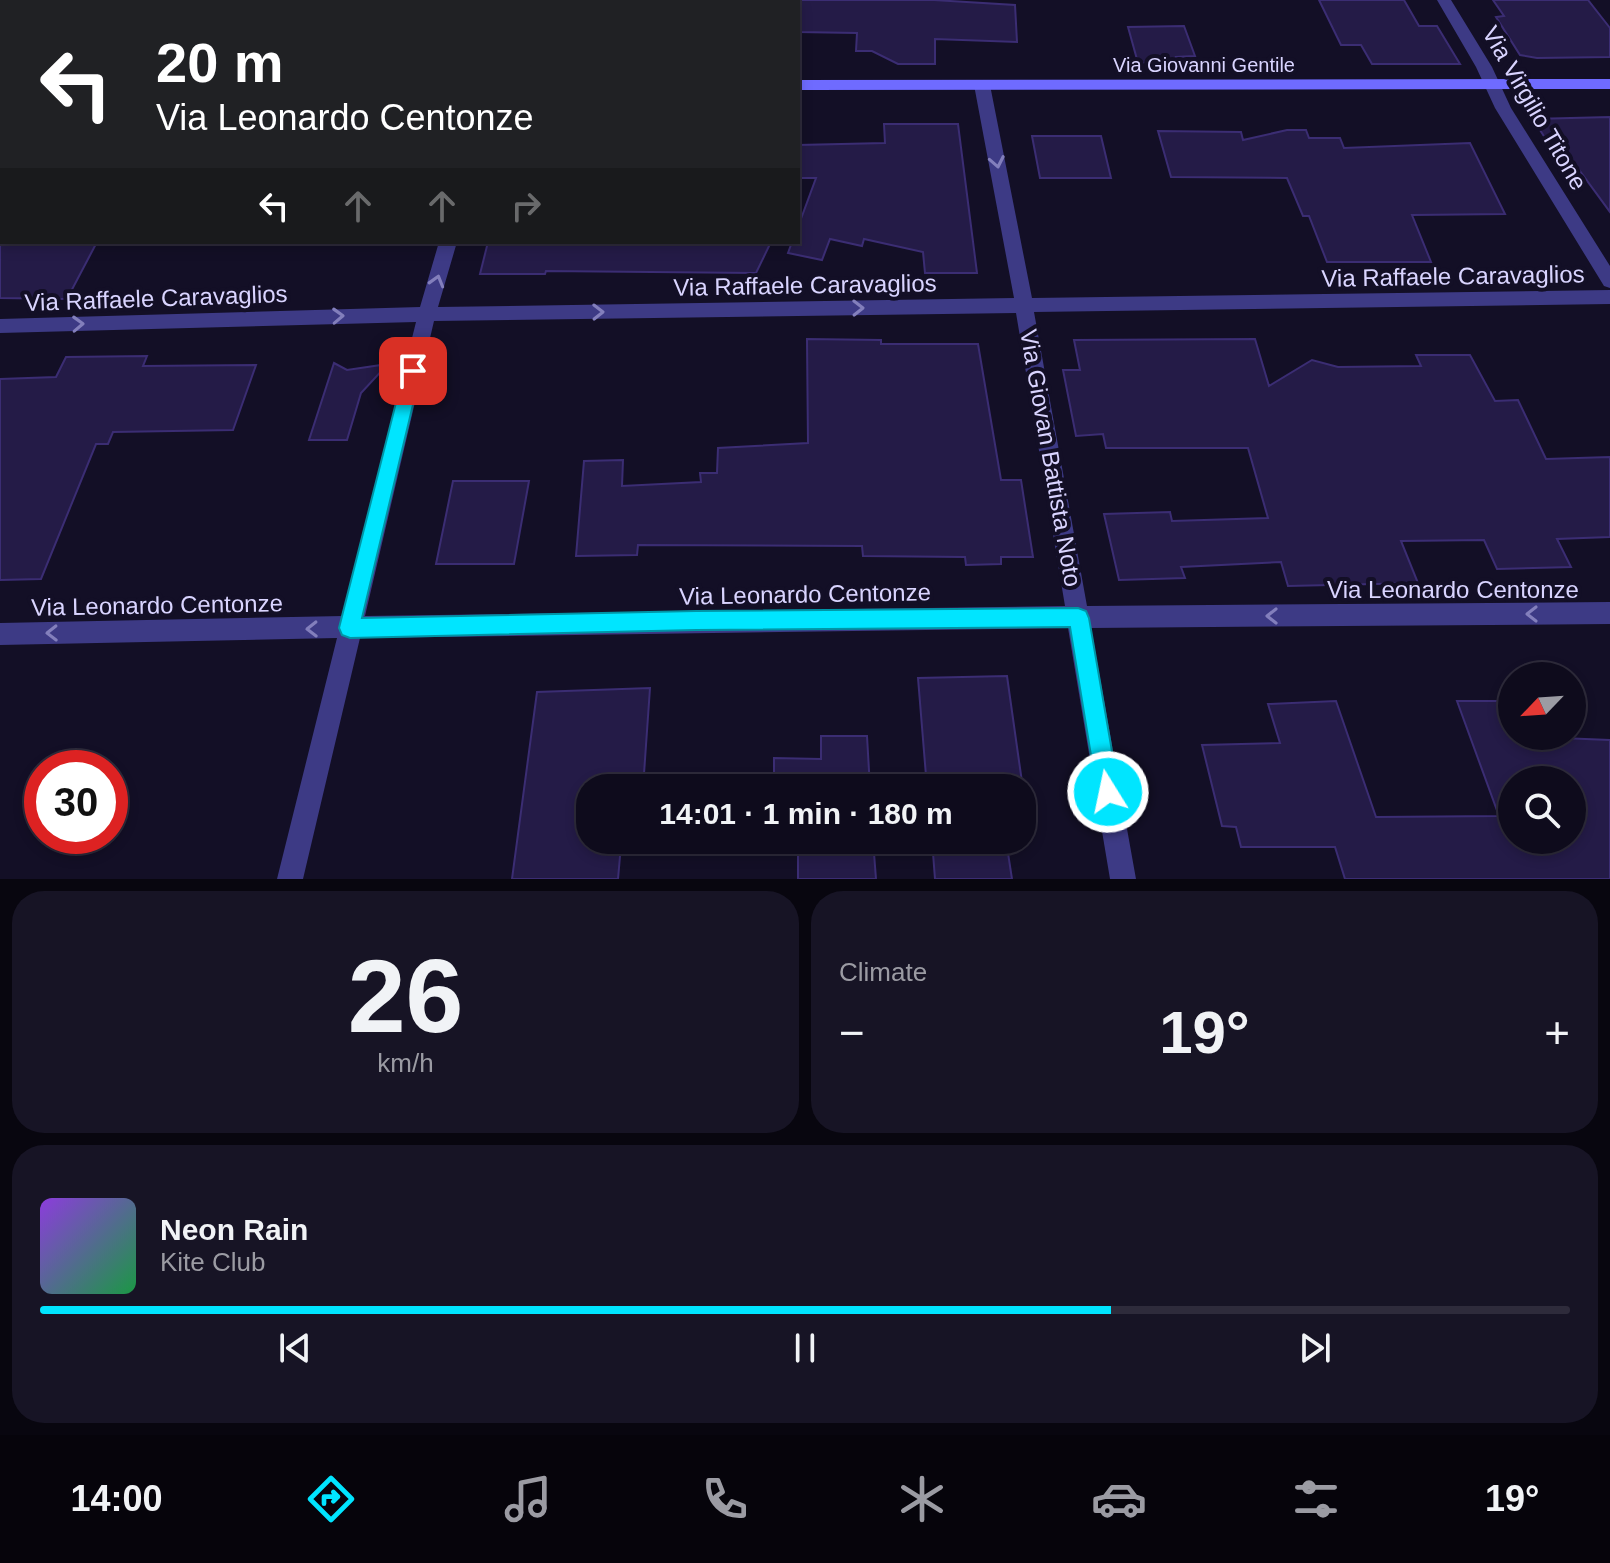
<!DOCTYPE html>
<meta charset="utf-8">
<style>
:root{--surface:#0e0b1c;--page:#171425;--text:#f1f3f6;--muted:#9b9ba3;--line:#2e2b3b;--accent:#00e5ff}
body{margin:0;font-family:Arial,sans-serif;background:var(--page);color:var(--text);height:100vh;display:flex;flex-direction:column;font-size:30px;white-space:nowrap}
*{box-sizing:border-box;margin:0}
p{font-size:26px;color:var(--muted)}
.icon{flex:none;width:44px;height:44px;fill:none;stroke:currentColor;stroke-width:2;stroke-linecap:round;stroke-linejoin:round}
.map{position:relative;height:879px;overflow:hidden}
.sheet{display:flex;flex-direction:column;gap:12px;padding:12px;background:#08060f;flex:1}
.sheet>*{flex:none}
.banner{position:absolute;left:0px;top:0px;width:800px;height:244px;box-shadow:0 4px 12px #0003,0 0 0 2px var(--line);background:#202124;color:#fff;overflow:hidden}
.needle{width:52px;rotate:245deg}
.fabs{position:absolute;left:1498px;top:662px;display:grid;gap:16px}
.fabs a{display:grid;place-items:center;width:88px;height:88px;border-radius:50%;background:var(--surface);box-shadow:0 4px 12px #0003,0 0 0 2px var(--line);font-size:40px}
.speed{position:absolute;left:24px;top:750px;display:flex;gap:16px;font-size:40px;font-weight:700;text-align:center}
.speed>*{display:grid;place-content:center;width:104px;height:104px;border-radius:50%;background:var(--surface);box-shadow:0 4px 12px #0003,0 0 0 2px var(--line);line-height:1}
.speed .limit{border:12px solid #d22;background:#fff;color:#111}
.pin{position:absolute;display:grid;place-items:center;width:68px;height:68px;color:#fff;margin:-34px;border-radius:16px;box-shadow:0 4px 12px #0006}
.me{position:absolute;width:88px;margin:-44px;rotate:350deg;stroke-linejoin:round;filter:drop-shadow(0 0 6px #0008)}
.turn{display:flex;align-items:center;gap:28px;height:168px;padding:0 24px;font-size:36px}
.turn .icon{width:104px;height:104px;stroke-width:2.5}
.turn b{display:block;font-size:56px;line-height:68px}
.lanes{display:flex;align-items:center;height:76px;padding:0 24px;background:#0003;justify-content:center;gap:40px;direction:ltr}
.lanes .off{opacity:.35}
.big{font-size:60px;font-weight:600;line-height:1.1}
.sheet .widget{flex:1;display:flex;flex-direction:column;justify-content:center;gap:12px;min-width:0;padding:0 28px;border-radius:32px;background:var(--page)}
.sheet .dial{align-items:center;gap:0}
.dial b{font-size:104px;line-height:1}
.song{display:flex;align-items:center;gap:24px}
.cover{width:96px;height:96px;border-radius:12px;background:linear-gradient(135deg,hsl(270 70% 55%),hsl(140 70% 35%))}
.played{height:8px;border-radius:4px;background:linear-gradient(90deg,var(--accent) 70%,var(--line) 70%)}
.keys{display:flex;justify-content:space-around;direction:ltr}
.heat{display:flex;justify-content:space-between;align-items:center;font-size:44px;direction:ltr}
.sheet .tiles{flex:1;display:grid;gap:12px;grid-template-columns:1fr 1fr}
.widget:last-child{grid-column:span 2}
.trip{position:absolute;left:576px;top:774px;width:460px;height:80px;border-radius:32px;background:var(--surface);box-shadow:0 4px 12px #0003,0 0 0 2px var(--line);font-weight:600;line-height:80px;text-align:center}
.dock{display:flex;height:128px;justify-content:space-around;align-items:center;background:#06040b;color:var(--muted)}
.dock .icon{width:56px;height:56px}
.dock .active{color:var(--accent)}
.dock b{font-size:36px;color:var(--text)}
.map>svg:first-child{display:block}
.building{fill:#241b47;stroke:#3b2d73;stroke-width:2;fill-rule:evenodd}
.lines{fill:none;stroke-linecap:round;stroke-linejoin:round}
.minor{fill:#3d3a85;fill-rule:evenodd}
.secondary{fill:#6f6bff;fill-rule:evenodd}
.oneway{stroke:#837fbc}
.route{fill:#00e5ff;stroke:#0095a6;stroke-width:2}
.labels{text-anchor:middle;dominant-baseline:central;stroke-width:8;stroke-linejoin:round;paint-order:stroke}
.far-street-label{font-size:20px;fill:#d9d4ff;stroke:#130f26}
.street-label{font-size:24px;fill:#d9d4ff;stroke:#130f26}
</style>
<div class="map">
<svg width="1610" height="879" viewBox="0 0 1610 879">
<rect width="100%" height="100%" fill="#130f26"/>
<path class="building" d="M 798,0 L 934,0 L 1015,5 L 1017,42 L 935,39 L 935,64 L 898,64 L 872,51 L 856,51 L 857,33 L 798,32 Z
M 1319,0 L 1404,0 L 1419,26 L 1437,26 L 1460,64 L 1372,64 L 1361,45 L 1341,45 Z
M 1493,0 L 1588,0 L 1610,28 L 1610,57 L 1537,58 L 1520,55 L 1496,17 L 1504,16 Z
M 1184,26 L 1195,56 L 1176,57 L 1178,62 L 1138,63 L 1128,27 Z
M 1610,117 L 1610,212 L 1574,163 L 1561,163 L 1533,119 Z
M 884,124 L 958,124 L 977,273 L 925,273 L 923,252 L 864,239 L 862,246 L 830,239 L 822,260 L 788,253 L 792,242 L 798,242 L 798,227 L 816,178 L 798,178 L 798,145 L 885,143 Z
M 1287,130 L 1306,130 L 1309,138 L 1340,138 L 1344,148 L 1470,143 L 1505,214 L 1412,215 L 1431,262 L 1327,262 L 1309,216 L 1303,216 L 1287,178 L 1171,177 L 1158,131 L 1241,132 L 1243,140 Z
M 1032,136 L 1101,136 L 1111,178 L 1040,178 Z
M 0,242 L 97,242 L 67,299 L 0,298 Z
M 488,242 L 771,242 L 756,273 L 546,271 L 545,274 L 480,274 Z
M 807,339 L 881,340 L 881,344 L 978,344 L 1001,480 L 1021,480 L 1033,557 L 1001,557 L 1001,564 L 966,565 L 965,557 L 863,556 L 862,546 L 638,545 L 637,555 L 576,556 L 584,461 L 623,460 L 622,486 L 701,482 L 700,473 L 717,473 L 718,448 L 808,443 Z
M 1255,339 L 1269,386 L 1312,360 L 1338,367 L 1421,366 L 1416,355 L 1470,355 L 1495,401 L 1518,400 L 1546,459 L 1610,457 L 1610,537 L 1557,539 L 1571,567 L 1497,569 L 1484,540 L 1401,541 L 1418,583 L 1288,586 L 1281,562 L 1181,567 L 1185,578 L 1119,580 L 1104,514 L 1170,512 L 1172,521 L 1268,518 L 1248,448 L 1106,448 L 1103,434 L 1076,436 L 1063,370 L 1080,370 L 1074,340 Z
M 147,356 L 143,366 L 256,365 L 233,430 L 113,432 L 108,444 L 96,444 L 41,579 L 0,580 L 0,379 L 56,377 L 66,357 Z
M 334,363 L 347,370 L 388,364 L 361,393 L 347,440 L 309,440 Z
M 453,481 L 529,481 L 514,564 L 436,564 Z
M 1007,676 L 1018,754 L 1030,838 L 1022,838 L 1022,788 L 927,788 L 918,678 Z
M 650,688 L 643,788 L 590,788 L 590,840 L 640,840 L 639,844 L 621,845 L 618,879 L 512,879 L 537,692 Z
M 1336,701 L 1376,817 L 1499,816 L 1457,701 L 1512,701 L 1512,736 L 1610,740 L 1610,879 L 1345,879 L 1335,847 L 1241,847 L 1236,827 L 1222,826 L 1202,745 L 1280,743 L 1268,704 ZM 1512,780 L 1572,780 L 1572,840 L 1512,840 Z
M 821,736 L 867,736 L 870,788 L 774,788 L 774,758 L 821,759 Z
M 773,840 L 873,840 L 876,879 L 798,879 L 798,843 L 773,843 Z
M 932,840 L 1006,840 L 1012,879 L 935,879 Z"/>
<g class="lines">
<path class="minor" d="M 1437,0 L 1451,0 L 1492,67 L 1511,108 L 1610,266 L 1610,288 L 1604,286 L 1495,108 L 1476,67 Z
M 982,80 L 990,85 L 1032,298 L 1610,290 L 1610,304 L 1034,312 L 1087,606 L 1610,602 L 1610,624 L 1091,628 L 1136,879 L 1110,879 L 1068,628 L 360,638 L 303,879 L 277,879 L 337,638 L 0,645 L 0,623 L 343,616 L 416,322 L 0,333 L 0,319 L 420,307 L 439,242 L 457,242 L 438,307 L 1014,298 L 974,85 ZM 1016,313 L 1065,606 L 365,616 L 434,321 Z
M 2,169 L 2,183 L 0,184 L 0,170 Z"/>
<path class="secondary" d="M 0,78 L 2,78 L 2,88 L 0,88 Z
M 1610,79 L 1610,89 L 798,90 L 798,80 Z"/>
</g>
<defs><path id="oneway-chevron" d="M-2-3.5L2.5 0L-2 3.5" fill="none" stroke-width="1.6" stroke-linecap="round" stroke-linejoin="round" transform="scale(2)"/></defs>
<g class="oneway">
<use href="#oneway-chevron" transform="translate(997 162) rotate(79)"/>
<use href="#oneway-chevron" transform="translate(437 281) rotate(-74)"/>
<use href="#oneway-chevron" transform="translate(858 308) rotate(-1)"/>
<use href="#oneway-chevron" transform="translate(598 312) rotate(-1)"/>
<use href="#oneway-chevron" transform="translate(338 316) rotate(-2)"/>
<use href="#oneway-chevron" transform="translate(78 324) rotate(-2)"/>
<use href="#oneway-chevron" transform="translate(1532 614) rotate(180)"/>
<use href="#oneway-chevron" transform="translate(1272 616) rotate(180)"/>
<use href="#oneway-chevron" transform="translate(312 629) rotate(179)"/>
<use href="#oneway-chevron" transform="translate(52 633) rotate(179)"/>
</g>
<path class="route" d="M 413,364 L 421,371 L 362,618 L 696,611 L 1078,608 L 1086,611 L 1089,618 L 1119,792 L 1116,800 L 1108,803 L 1100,800 L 1097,792 L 1070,627 L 696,630 L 350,638 L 342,635 L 339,628 L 404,371 Z"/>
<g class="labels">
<g class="far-street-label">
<text x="1204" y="65">Via Giovanni Gentile</text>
</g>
<g class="street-label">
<text transform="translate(1535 108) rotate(60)">Via Virgilio Titone</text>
<text transform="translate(1453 276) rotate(-1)">Via Raffaele Caravaglios</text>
<text transform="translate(805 285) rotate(-1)">Via Raffaele Caravaglios</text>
<text transform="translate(156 298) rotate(-2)">Via Raffaele Caravaglios</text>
<text transform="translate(1051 458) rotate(80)">Via Giovan Battista Noto</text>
<text x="1453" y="589">Via Leonardo Centonze</text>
<text transform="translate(805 594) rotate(-1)">Via Leonardo Centonze</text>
<text transform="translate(157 605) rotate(-1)">Via Leonardo Centonze</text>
</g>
</g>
</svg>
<div class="fabs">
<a><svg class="needle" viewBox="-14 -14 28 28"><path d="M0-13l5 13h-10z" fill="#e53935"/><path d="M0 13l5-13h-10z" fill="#9b9ba3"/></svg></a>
<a><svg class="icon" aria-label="search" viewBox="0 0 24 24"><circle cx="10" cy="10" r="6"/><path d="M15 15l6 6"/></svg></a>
</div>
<div class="speed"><div class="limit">30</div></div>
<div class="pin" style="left:413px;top:371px;background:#d93025"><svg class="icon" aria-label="arrive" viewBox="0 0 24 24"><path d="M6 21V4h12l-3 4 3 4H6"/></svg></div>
<svg class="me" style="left:1108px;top:792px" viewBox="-20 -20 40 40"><circle r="17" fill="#00e5ff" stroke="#fff" stroke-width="3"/><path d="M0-11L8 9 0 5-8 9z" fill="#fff"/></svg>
<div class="trip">14:01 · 1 min · 180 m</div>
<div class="banner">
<div class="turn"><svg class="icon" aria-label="left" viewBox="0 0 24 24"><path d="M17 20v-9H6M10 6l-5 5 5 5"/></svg><div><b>20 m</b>Via Leonardo Centonze</div></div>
<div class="lanes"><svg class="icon" aria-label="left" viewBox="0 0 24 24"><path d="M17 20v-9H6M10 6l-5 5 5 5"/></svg><svg class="icon off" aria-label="ahead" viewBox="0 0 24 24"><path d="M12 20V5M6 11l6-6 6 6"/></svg><svg class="icon off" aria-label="ahead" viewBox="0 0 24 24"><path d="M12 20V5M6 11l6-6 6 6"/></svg><svg class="icon off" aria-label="right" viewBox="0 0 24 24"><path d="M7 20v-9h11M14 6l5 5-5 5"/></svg></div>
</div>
</div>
<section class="sheet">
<div class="tiles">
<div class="widget dial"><b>26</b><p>km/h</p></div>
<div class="widget"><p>Climate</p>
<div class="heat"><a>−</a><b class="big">19°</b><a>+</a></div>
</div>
<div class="widget">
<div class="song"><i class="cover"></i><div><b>Neon Rain</b><p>Kite Club</p></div></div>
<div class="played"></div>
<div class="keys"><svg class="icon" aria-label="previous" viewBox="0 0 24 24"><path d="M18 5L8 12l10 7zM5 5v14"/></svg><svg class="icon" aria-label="pause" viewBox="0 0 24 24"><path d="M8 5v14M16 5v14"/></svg><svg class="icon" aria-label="next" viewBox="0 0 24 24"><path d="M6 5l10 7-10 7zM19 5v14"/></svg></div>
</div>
</div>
</section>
<nav class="dock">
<b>14:00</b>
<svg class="icon active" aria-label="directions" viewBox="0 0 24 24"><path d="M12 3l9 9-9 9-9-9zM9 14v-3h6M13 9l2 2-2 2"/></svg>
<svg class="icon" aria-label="music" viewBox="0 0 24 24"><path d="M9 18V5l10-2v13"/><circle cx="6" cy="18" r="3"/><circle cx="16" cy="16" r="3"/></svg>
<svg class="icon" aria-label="phone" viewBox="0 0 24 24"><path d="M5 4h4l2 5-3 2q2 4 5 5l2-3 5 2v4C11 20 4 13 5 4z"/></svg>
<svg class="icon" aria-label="climate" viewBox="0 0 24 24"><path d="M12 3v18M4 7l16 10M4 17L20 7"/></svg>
<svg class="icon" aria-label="car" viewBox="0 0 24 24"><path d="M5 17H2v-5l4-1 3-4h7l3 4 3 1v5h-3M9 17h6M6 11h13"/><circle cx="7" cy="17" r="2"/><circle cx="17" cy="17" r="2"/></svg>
<svg class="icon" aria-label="filters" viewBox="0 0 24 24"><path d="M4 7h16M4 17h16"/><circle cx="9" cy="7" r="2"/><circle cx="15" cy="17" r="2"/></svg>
<b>19°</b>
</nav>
